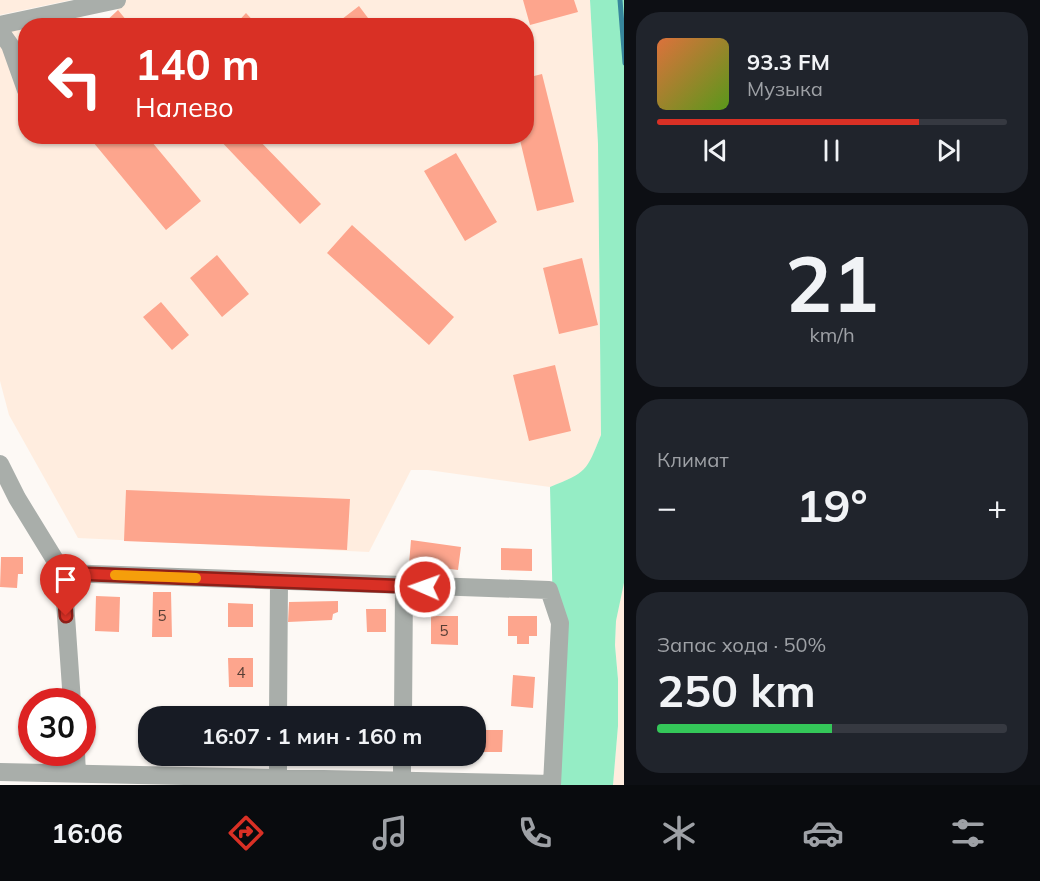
<!DOCTYPE html>
<html lang="ru">
<meta charset="utf-8">
<style>
:root{--surface:#171b24;--page:#20242c;--text:#f1f3f6;--muted:#9ea1a6;--line:#363941;--accent:#d93025}
body{margin:0;font-family:Mulish,sans-serif;background:var(--page);color:var(--text);height:100vh;display:flex;flex-direction:column;font-size:22px;white-space:nowrap}
*{box-sizing:border-box;margin:0}
p{font-size:20px;color:var(--muted)}
.icon{flex:none;width:33px;height:33px;fill:none;stroke:currentColor;stroke-width:2;stroke-linecap:round;stroke-linejoin:round}
.map{position:relative;flex:1;overflow:hidden}
.side{display:flex;flex-direction:column;gap:12px;padding:12px;background:#0d0f14;width:416px}
.side>*{flex:none}
.top-card{position:absolute;left:18px;top:18px;width:516px;height:126px;border-radius:24px;box-shadow:0 2px 4px #0004;background:#d93025;color:#fff;overflow:hidden}
.speed{position:absolute;left:18px;top:688px;display:flex;gap:12px;font-size:30px;font-weight:700;text-align:center}
.speed>*{display:grid;place-content:center;width:78px;height:78px;border-radius:50%;background:var(--surface);box-shadow:0 2px 4px #0004;line-height:1}
.speed .limit{border:9px solid #d22;background:#fff;color:#111}
.pin{position:absolute;display:grid;place-items:center;width:51px;height:51px;color:#fff;margin:-62px -26px;border-radius:50% 50% 50% 0;rotate:-45deg;box-shadow:0 0 6px #0007}
.pin .icon{rotate:45deg}
.me{position:absolute;width:66px;margin:-33px;rotate:272deg;stroke-linejoin:round;filter:drop-shadow(0 0 4px #0008)}
.turn{display:flex;align-items:center;gap:21px;height:126px;padding:0 18px;font-size:27px}
.turn .icon{width:78px;height:78px;stroke-width:2.5}
.turn b{display:block;font-size:42px;line-height:51px}
.big{font-size:45px;font-weight:700;line-height:1.1}
.side .tile{flex:1;display:flex;flex-direction:column;justify-content:center;gap:9px;min-width:0;padding:0 21px;border-radius:24px;background:var(--page)}
.side .dial{align-items:center;gap:0}
.dial b{font-size:78px;line-height:1}
.song{display:flex;align-items:center;gap:18px}
.cover{width:72px;height:72px;border-radius:9px;background:linear-gradient(135deg,hsl(20 70% 55%),hsl(90 70% 35%))}
.played{height:6px;border-radius:3px;background:linear-gradient(90deg,var(--accent) 75%,var(--line) 75%)}
.keys{display:flex;justify-content:space-around;direction:ltr}
.heat{display:flex;justify-content:space-between;align-items:center;font-size:33px;direction:ltr}
.charge{height:9px;border-radius:4px;background:linear-gradient(90deg,#34c759 50%,var(--line) 0)}
.trip{position:absolute;left:138px;top:706px;width:348px;height:60px;border-radius:24px;background:var(--surface);box-shadow:0 2px 4px #0004;font-weight:700;line-height:60px;text-align:center}
.tab-bar{display:flex;height:96px;justify-content:space-around;align-items:center;background:#090b0e;color:var(--muted)}
.tab-bar .icon{width:42px;height:42px}
.tab-bar .active{color:var(--accent)}
.tab-bar b{font-size:27px;color:var(--text)}
main{display:flex;flex:1;min-height:0}
.map>svg:first-child{display:block}
.built{fill:#ffeddf}
.green{fill:#95edc5}
.lines{fill:none;stroke-linecap:round;stroke-linejoin:round}
.stream{stroke:#37869c;stroke-width:5}
.building{fill:#fda58d}
.minor{stroke:#a9aeaa;stroke-width:18}
.route-casing{stroke:#8d1f18;stroke-width:15}
.route{stroke:#d93025;stroke-width:10}
.slow{stroke:#f59e0b;stroke-width:10}
.labels{text-anchor:middle;dominant-baseline:central;stroke-width:5;stroke-linejoin:round;paint-order:stroke}
.number-label{font-size:15px;fill:#563e35}
</style>
<main>
<div class="map">
<svg width="625" height="785" viewBox="0 0 625 785">
<rect width="100%" height="100%" fill="#fdf9f5"/>
<path class="built" d="M 0,0 L 71,0 L 0,15 Z
M 115,0 L 590,0 L 598,144 L 601,435 L 589,465 L 577,476 L 550,487 L 428,470 L 411,470 L 369,552 L 78,538 L 9,415 L 0,381 L 0,28 L 80,15 L 91,25 L 26,26 L 26,136 L 526,136 L 526,26 L 101,25 L 118,11 Z
M 624,578 L 624,785 L 613,785 L 618,725 L 618,679 L 615,645 L 616,621 Z"/>
<path class="green" d="M 590,0 L 624,0 L 625,578 L 616,621 L 615,645 L 618,679 L 618,726 L 613,785 L 557,785 L 550,487 C 587,472 586,472 601,435 L 598,144 Z"/>
<g class="lines">
<path class="stream" d="M 620,0 L 625,63"/>
</g>
<path class="building" d="M 523,0 L 574,0 L 578,12 L 530,25 Z
M 359,6 L 374,26 L 333,26 Z
M 118,10 L 131,26 L 101,26 Z
M 246,13 L 258,26 L 234,26 Z
M 542,74 L 574,202 L 537,211 L 519,136 L 526,136 L 526,78 Z
M 88,136 L 147,136 L 201,201 L 166,230 Z
M 216,136 L 255,136 L 321,204 L 300,224 Z
M 456,153 L 497,222 L 465,241 L 424,171 Z
M 352,225 L 454,317 L 429,345 L 327,253 Z
M 217,255 L 249,294 L 222,317 L 190,278 Z
M 582,258 L 598,325 L 559,334 L 543,268 Z
M 161,302 L 189,335 L 172,350 L 143,317 Z
M 555,365 L 571,431 L 529,441 L 513,375 Z
M 126,490 L 350,499 L 347,550 L 124,541 Z
M 411,540 L 461,547 L 458,570 L 409,564 Z
M 501,548 L 532,549 L 532,571 L 501,570 Z
M 1,557 L 23,557 L 23,574 L 18,574 L 17,588 L 0,587 Z
M 153,592 L 171,592 L 172,637 L 152,637 Z
M 96,596 L 120,597 L 119,632 L 95,631 Z
M 338,601 L 338,612 L 333,614 L 332,620 L 288,622 L 289,602 Z
M 228,603 L 253,604 L 253,627 L 228,627 Z
M 366,609 L 386,609 L 386,632 L 367,632 Z
M 431,616 L 458,616 L 458,645 L 431,644 Z
M 508,616 L 537,616 L 537,636 L 529,636 L 529,644 L 517,644 L 517,636 L 508,636 Z
M 228,658 L 253,658 L 253,687 L 229,687 Z
M 513,675 L 535,677 L 533,708 L 511,706 Z
M 476,730 L 503,730 L 502,752 L 476,752 Z"/>
<g class="lines">
<path class="minor" d="M 0,25 L 117,0
M 0,31 L 10,45 L 26,90
M 0,464 L 17,498 L 63,573 L 549,590 L 560,623 L 552,785
M 63,573 L 72,702
M 278,717 L 279,582
M 403,717 L 404,586
M 76,753 L 77,774
M 0,772 L 552,784
M 278,779 L 278,756
M 402,785 L 402,756"/>
</g>
<g class="lines">
<defs>
<path id="route" d="M 66,616 L 63,573 L 425,587"/>
</defs>
<use href="#route" class="route-casing"/>
<use href="#route" class="route"/>
<path class="slow" d="M 115,575 L 196,578"/>
</g>
<g class="labels">
<g class="number-label">
<text x="162" y="615">5</text>
<text x="444" y="630">5</text>
<text x="241" y="672">4</text>
</g>
</g>
</svg>
<div class="speed"><div class="limit">30</div></div>
<div class="pin" style="left:66px;top:616px;background:#d93025"><svg class="icon" aria-label="arrive" viewBox="0 0 24 24"><path d="M6 21V4h12l-3 4 3 4H6"/></svg></div>
<svg class="me" style="left:425px;top:587px" viewBox="-20 -20 40 40"><circle r="17" fill="#d93025" stroke="#fff" stroke-width="3"/><path d="M0-11L8 9 0 5-8 9z" fill="#fff"/></svg>
<div class="trip">16:07 · 1 мин · 160 m</div>
<div class="top-card">
<div class="turn"><svg class="icon" aria-label="left" viewBox="0 0 24 24"><path d="M17 20v-9H6M10 6l-5 5 5 5"/></svg><div><b>140 m</b>Налево</div></div>
</div>
</div>
<section class="side">
<div class="tile">
<div class="song"><i class="cover"></i><div><b>93.3 FM</b><p>Музыка</p></div></div>
<div class="played"></div>
<div class="keys"><svg class="icon" aria-label="previous" viewBox="0 0 24 24"><path d="M18 5L8 12l10 7zM5 5v14"/></svg><svg class="icon" aria-label="pause" viewBox="0 0 24 24"><path d="M8 5v14M16 5v14"/></svg><svg class="icon" aria-label="next" viewBox="0 0 24 24"><path d="M6 5l10 7-10 7zM19 5v14"/></svg></div>
</div>
<div class="tile dial"><b>21</b><p>km/h</p></div>
<div class="tile"><p>Климат</p>
<div class="heat"><a>−</a><b class="big">19°</b><a>+</a></div>
</div>
<div class="tile"><p>Запас хода · 50%</p><b class="big">250 km</b><div class="charge"></div></div>
</section>
</main>
<nav class="tab-bar">
<b>16:06</b>
<svg class="icon active" aria-label="directions" viewBox="0 0 24 24"><path d="M12 3l9 9-9 9-9-9zM9 14v-3h6M13 9l2 2-2 2"/></svg>
<svg class="icon" aria-label="music" viewBox="0 0 24 24"><path d="M9 18V5l10-2v13"/><circle cx="6" cy="18" r="3"/><circle cx="16" cy="16" r="3"/></svg>
<svg class="icon" aria-label="phone" viewBox="0 0 24 24"><path d="M5 4h4l2 5-3 2q2 4 5 5l2-3 5 2v4C11 20 4 13 5 4z"/></svg>
<svg class="icon" aria-label="climate" viewBox="0 0 24 24"><path d="M12 3v18M4 7l16 10M4 17L20 7"/></svg>
<svg class="icon" aria-label="car" viewBox="0 0 24 24"><path d="M5 17H2v-5l4-1 3-4h7l3 4 3 1v5h-3M9 17h6M6 11h13"/><circle cx="7" cy="17" r="2"/><circle cx="17" cy="17" r="2"/></svg>
<svg class="icon" aria-label="filters" viewBox="0 0 24 24"><path d="M4 7h16M4 17h16"/><circle cx="9" cy="7" r="2"/><circle cx="15" cy="17" r="2"/></svg>
</nav>
